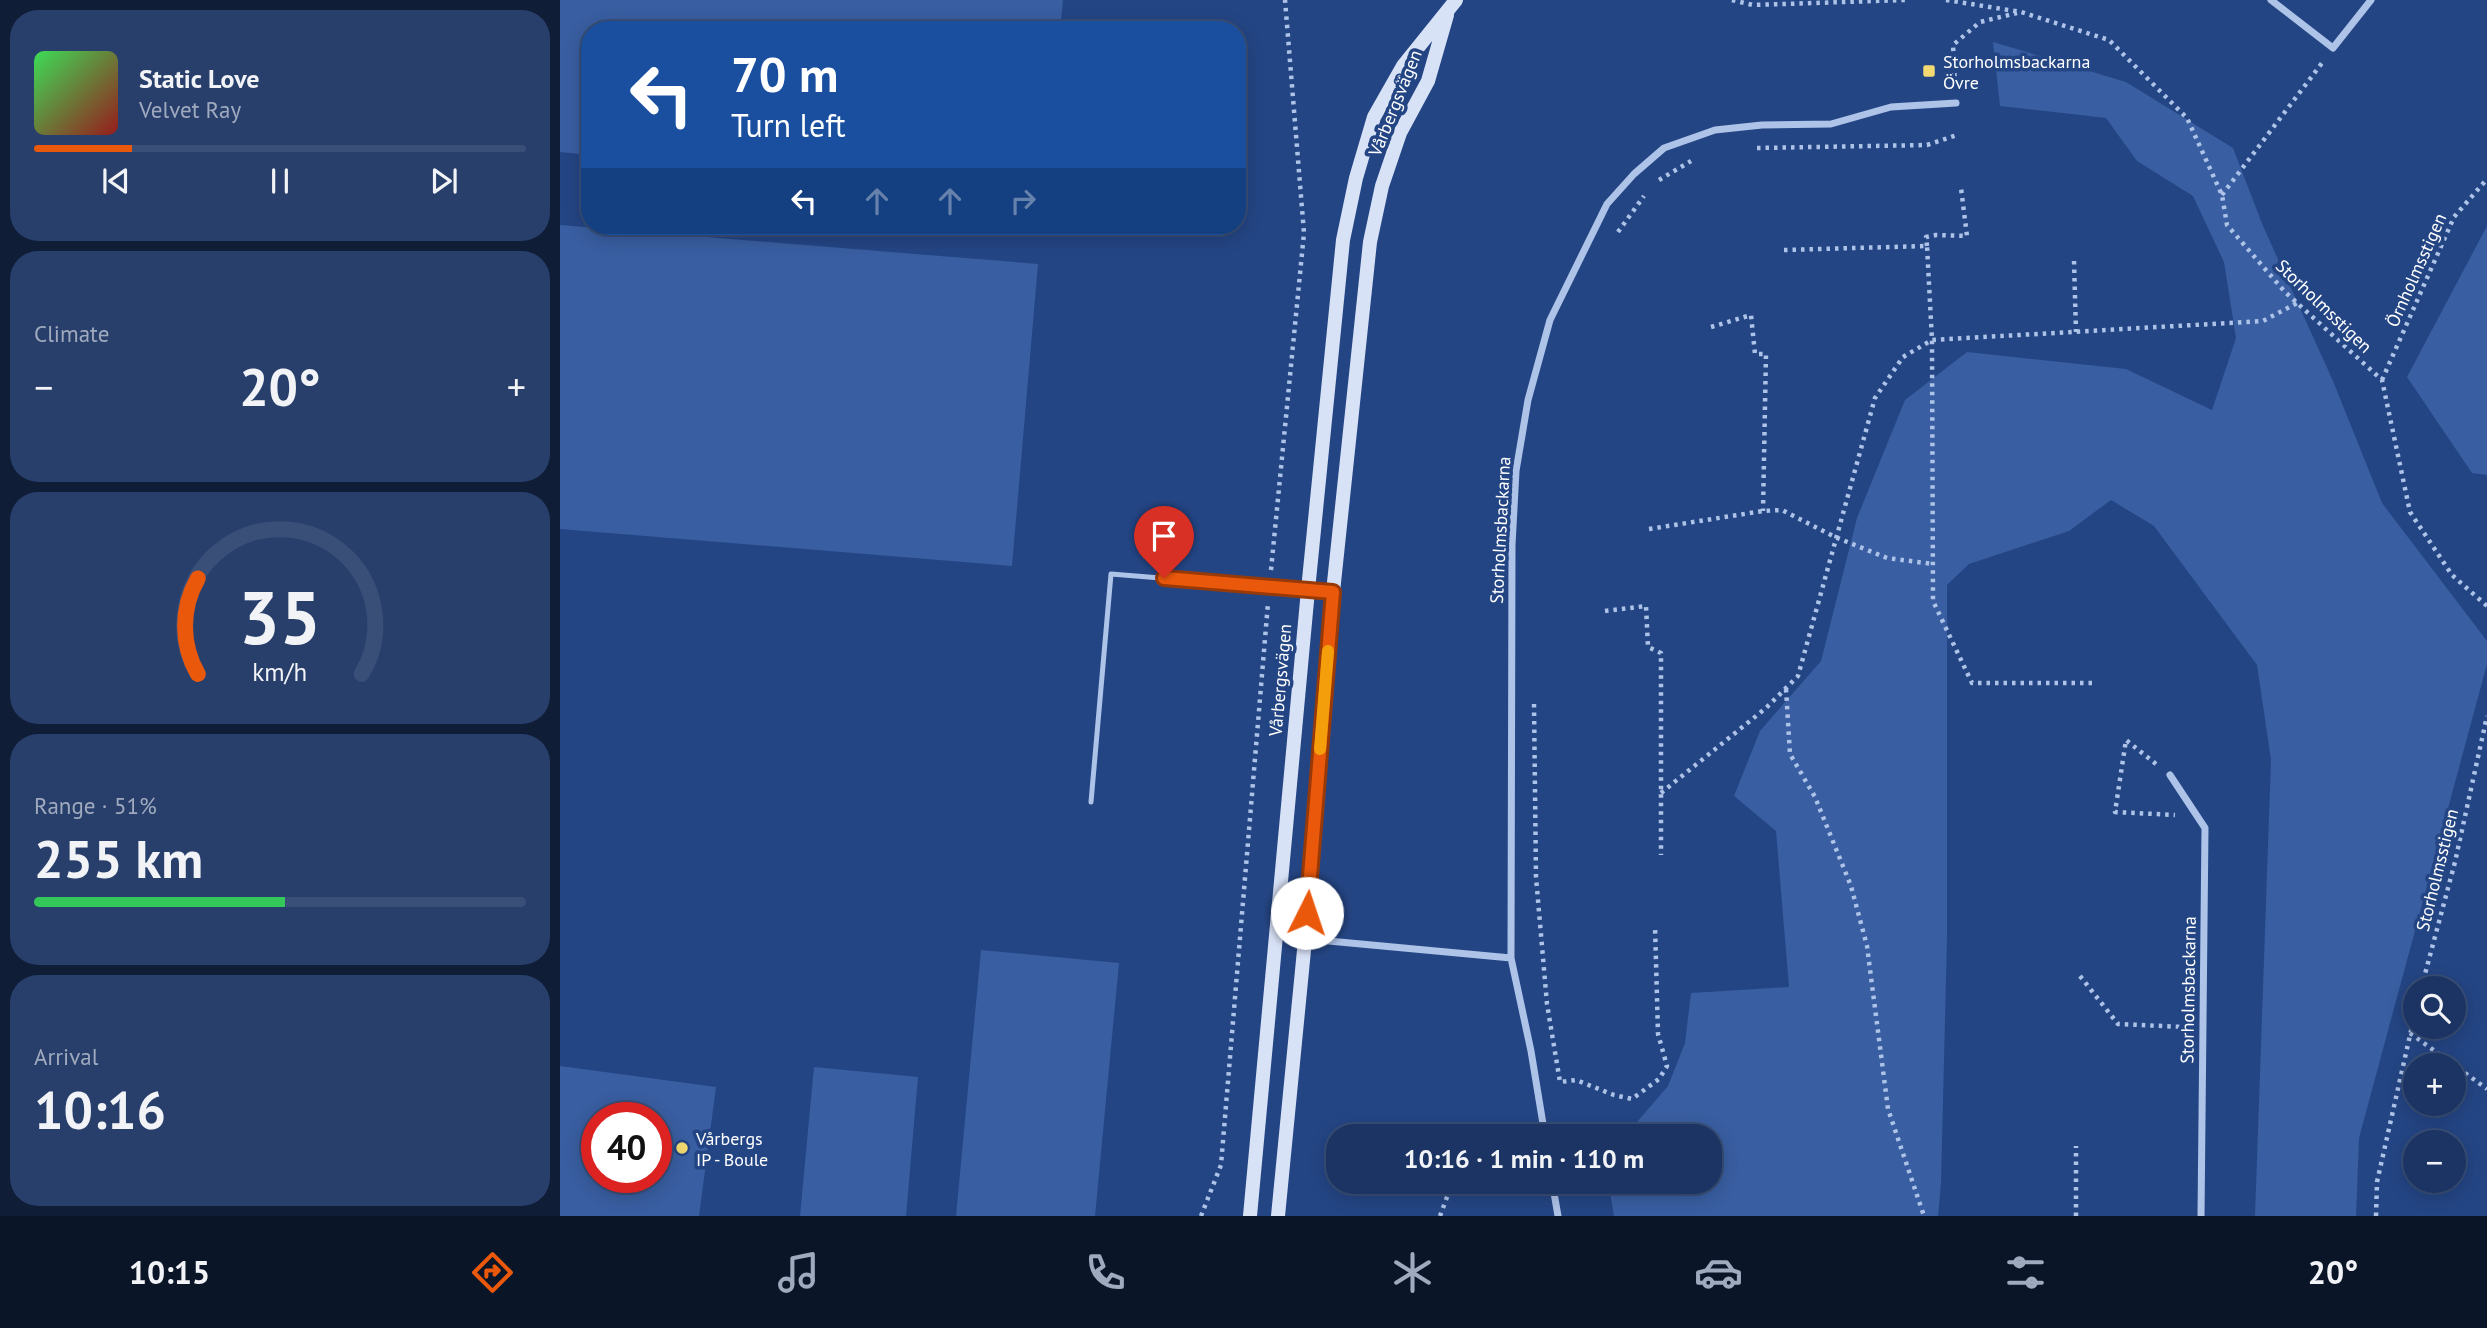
<!DOCTYPE html>
<meta charset="utf-8">
<style>
:root{--surface:#1b3463;--page:#283f6c;--text:#f1f3f6;--muted:#a0aabe;--line:#394f78;--accent:#ea580c}
body{margin:0;font-family:"PT Sans",sans-serif;background:var(--page);color:var(--text);height:100vh;display:flex;flex-direction:column;font-size:26px;white-space:nowrap}
*{box-sizing:border-box;margin:0}
p{font-size:23px;color:var(--muted)}
.icon{flex:none;width:38px;height:38px;fill:none;stroke:currentColor;stroke-width:2;stroke-linecap:round;stroke-linejoin:round}
.map{position:relative;flex:1;overflow:hidden}
.details{display:flex;flex-direction:column;gap:10px;padding:10px;background:#0f1d36;width:560px}
.details>*{flex:none}
.guide{position:absolute;left:21px;top:21px;width:665px;height:214px;border-radius:28px;box-shadow:0 4px 18px #0003,0 0 0 2px var(--line);background:#1a4fa0;color:#fff;overflow:hidden}
.buttons{position:absolute;left:1843px;top:976px;display:grid;gap:14px}
.buttons a{display:grid;place-items:center;width:63px;height:63px;border-radius:50%;background:var(--surface);box-shadow:0 4px 18px #0003,0 0 0 2px var(--line);font-size:35px}
.speed{position:absolute;left:21px;top:1102px;display:flex;gap:14px;font-size:35px;font-weight:700;text-align:center}
.speed>*{display:grid;place-content:center;width:91px;height:91px;border-radius:50%;background:var(--surface);box-shadow:0 4px 18px #0003,0 0 0 2px var(--line);line-height:1}
.speed .limit{border:10px solid #d22;background:#fff;color:#111}
.pin{position:absolute;display:grid;place-items:center;width:60px;height:60px;color:#fff;margin:-72px -30px;border-radius:50% 50% 50% 0;rotate:-45deg;box-shadow:0 0 7px #0007}
.pin .icon{rotate:45deg}
.me{position:absolute;width:77px;margin:-38px;rotate:4deg;stroke-linejoin:round;filter:drop-shadow(0 0 5px #0008)}
.turn{display:flex;align-items:center;gap:24px;height:147px;padding:0 35px;font-size:32px}
.turn .icon{width:91px;height:91px;stroke-width:2.5}
.turn b{display:block;font-size:49px;line-height:60px}
.lanes{display:flex;align-items:center;height:66px;padding:0 35px;background:#0003;justify-content:center;gap:35px;direction:ltr}
.lanes .off{opacity:.35}
.big{font-size:52px;font-weight:800;line-height:1.1}
.details .tile{flex:1;display:flex;flex-direction:column;justify-content:center;gap:10px;min-width:0;padding:0 24px;border-radius:28px;background:var(--page)}
.details .dial{align-items:center;gap:0}
.dial svg{height:182px;overflow:visible;fill:none;stroke:var(--line);stroke-width:7;stroke-linecap:round;text-anchor:middle}
.dial text{fill:var(--text);stroke:none}
.song{display:flex;align-items:center;gap:21px}
.cover{width:84px;height:84px;border-radius:10px;background:linear-gradient(135deg,hsl(130 70% 55%),hsl(0 70% 35%))}
.played{height:7px;border-radius:4px;background:linear-gradient(90deg,var(--accent) 20%,var(--line) 20%)}
.keys{display:flex;justify-content:space-around;direction:ltr}
.heat{display:flex;justify-content:space-between;align-items:center;font-size:38px;direction:ltr}
.charge{height:10px;border-radius:5px;background:linear-gradient(90deg,#34c759 51%,var(--line) 0)}
.trip{position:absolute;left:766px;top:1124px;width:396px;height:70px;border-radius:28px;background:var(--surface);box-shadow:0 4px 18px #0003,0 0 0 2px var(--line);font-weight:800;line-height:70px;text-align:center}
.menu{display:flex;height:112px;justify-content:space-around;align-items:center;background:#0b1528;color:var(--muted)}
.menu .icon{width:49px;height:49px}
.menu .selected{color:var(--accent)}
.menu b{font-size:32px;color:var(--text)}
main{display:flex;flex:1;min-height:0}
.map>svg:first-child{display:block}
.green{fill:#395ea1;fill-rule:evenodd}
.lines{fill:none;stroke-linecap:round;stroke-linejoin:round}
.path{stroke:#aec3e8;stroke-width:4.5;stroke-dasharray:3.5 5;stroke-linecap:butt}
.lane{stroke:#aec3e8;stroke-width:5}
.street{stroke:#aec3e8;stroke-width:7}
.secondary{stroke:#d8e2f7;stroke-width:14}
.route-casing{stroke:#983908;stroke-width:18}
.route{stroke:#ea580c;stroke-width:12}
.slow{stroke:#f59e0b;stroke-width:12}
.poi-dot{fill:#f2d971;stroke:#244584;stroke-width:2.5}
.labels{text-anchor:middle;dominant-baseline:central;stroke-width:7;stroke-linejoin:round;paint-order:stroke}
.poi-label{font-size:18px;fill:#fff;stroke:#244584;text-anchor:start}
.street-label{font-size:18px;fill:#fff;stroke:#244584}
</style>
<main>
<section class="details">
<div class="tile">
<div class="song"><i class="cover"></i><div><b>Static Love</b><p>Velvet Ray</p></div></div>
<div class="played"></div>
<div class="keys"><svg class="icon" aria-label="previous" viewBox="0 0 24 24"><path d="M18 5L8 12l10 7zM5 5v14"/></svg><svg class="icon" aria-label="pause" viewBox="0 0 24 24"><path d="M8 5v14M16 5v14"/></svg><svg class="icon" aria-label="next" viewBox="0 0 24 24"><path d="M6 5l10 7-10 7zM19 5v14"/></svg></div>
</div>
<div class="tile"><p>Climate</p>
<div class="heat"><a>−</a><b class="big">20°</b><a>+</a></div>
</div>
<div class="tile dial"><svg viewBox="0 0 100 80">
<path d="M14 69A42 42 0 1 1 86 69"/>
<path d="M14 69A42 42 0 0 1 14 27" stroke="#ea580c"/>
<text x="50" y="56" font-size="32" font-weight="700">35</text>
<text x="50" y="72" font-size="11">km/h</text>
</svg></div>
<div class="tile"><p>Range · 51%</p><b class="big">255 km</b><div class="charge"></div></div>
<div class="tile"><p>Arrival</p><b class="big">10:16</b></div>
</section>
<div class="map">
<svg width="1927" height="1216" viewBox="0 0 1927 1216">
<rect width="100%" height="100%" fill="#244584"/>
<path class="green" d="M 0,0 L 503,0 L 500,30 L 30,30 L 30,155 L 0,152 Z
M 1433,42 L 1566,82 L 1673,148 L 1703,226 L 1773,381 L 1822,503 L 1927,641 L 1927,664 L 1799,1138 L 1796,1216 L 1695,1216 L 1711,760 L 1697,665 L 1594,526 L 1551,500 L 1509,531 L 1409,564 L 1387,585 L 1387,938 L 1381,1183 L 1378,1216 L 1054,1216 L 1048,1181 L 1150,1181 L 1150,1136 L 1065,1136 L 1108,1086 L 1125,1043 L 1131,993 L 1229,987 L 1216,831 L 1174,796 L 1200,731 L 1261,661 L 1297,518 L 1345,400 L 1407,352 L 1566,369 L 1652,410 L 1676,338 L 1664,262 L 1633,196 L 1577,161 L 1546,118 L 1440,106 Z
M 0,225 L 478,264 L 452,566 L 0,529 Z
M 1927,226 L 1927,475 L 1912,473 L 1847,377 Z
M 421,950 L 559,963 L 535,1216 L 396,1216 Z
M 0,1066 L 156,1087 L 139,1216 L 0,1216 ZM 96,1118 L 96,1178 L 37,1178 L 37,1118 Z
M 254,1067 L 358,1077 L 346,1216 L 240,1216 Z"/>
<g class="lines">
<path class="path" d="M 1172,0 L 1193,5 L 1345,0
M 1386,0 L 1461,12 L 1549,40 L 1627,118 L 1662,195 L 1667,225 L 1725,292 L 1822,380 L 1850,512 L 1892,575 L 1927,606
M 1395,85 L 1393,45 L 1420,22 L 1457,13
M 1197,148 L 1367,145 L 1397,135
M 1099,180 L 1131,161
M 1662,195 L 1762,63
M 1058,232 L 1084,196
M 1367,246 L 1366,237 L 1376,235 L 1407,236 L 1401,188
M 1224,250 L 1367,246 L 1372,340 L 1373,601 L 1412,683 L 1536,683
M 1514,261 L 1516,332
M 1151,327 L 1191,315 L 1195,354 L 1206,354 L 1203,511
M 1822,380 L 1894,217 L 1927,179
M 1089,529 L 1203,511 L 1222,510 L 1275,537 L 1327,558 L 1373,564
M 711,570 L 744,233 L 725,0
M 1045,611 L 1086,606 L 1088,647 L 1101,653 L 1101,855
M 1226,689 L 1230,754 L 1255,797 L 1291,886 L 1307,946 L 1328,1109 L 1364,1216
M 974,704 L 976,877 L 987,1004 L 1000,1082 L 1016,1080 L 1054,1095 L 1072,1099 L 1099,1079 L 1107,1066 L 1098,1034 L 1095,926
M 1596,764 L 1566,740 L 1555,812 L 1615,815
M 1101,793 L 1206,708 L 1238,676 L 1315,398 L 1343,357 L 1372,340 L 1703,321 L 1737,303
M 1520,976 L 1558,1024 L 1624,1027
M 1861,989 L 1895,862 L 1927,716
M 1850,1033 L 1927,1089
M 641,1216 L 661,1165 L 708,603
M 880,1216 L 893,1181
M 1516,1216 L 1516,1146
M 1816,1216 L 1817,1182 L 1855,1013"/>
<path class="lane" d="M 531,802 L 551,574 L 773,592"/>
<path class="street" d="M 1711,0 L 1773,48 L 1811,0
M 1610,775 L 1645,828 L 1641,1216
M 715,936 L 951,958
M 985,1136 L 971,1051 L 951,958 L 952,545 L 956,471 L 968,400 L 990,320 L 1047,204 L 1074,174 L 1104,148 L 1155,130 L 1202,125 L 1271,124 L 1331,107 L 1396,103
M 992,1181 L 998,1216"/>
<path class="secondary" d="M 690,1216 L 748,590 L 783,240 L 796,178 L 814,117 L 843,66 L 896,0
M 718,1216 L 745,940 L 773,592 L 810,242 L 822,186 L 840,133 L 868,81 L 887,15"/>
</g>
<g class="lines">
<defs>
<path id="route" d="M 604,578 L 773,592 L 747,913"/>
</defs>
<use href="#route" class="route-casing"/>
<use href="#route" class="route"/>
<path class="slow" d="M 760,749 L 768,651"/>
</g>
<g class="poi-dot">
<rect x="1362" y="64" width="14" height="14" rx="3.5"/>
<circle cx="122" cy="1148" r="7"/>
</g>
<g class="labels">
<g class="poi-label">
<text x="1383" y="61">Storholmsbackarna<tspan x="1383" dy="21">Övre</tspan></text>
<text x="136" y="1138">Vårbergs<tspan x="136" dy="21">IP - Boule</tspan></text>
</g>
<g class="street-label">
<text transform="translate(835 103) rotate(-68)">Vårbergsvägen</text>
<text transform="translate(1856 270) rotate(-66)">Örnholmsstigen</text>
<text transform="translate(1764 306) rotate(44)">Storholmsstigen</text>
<text transform="translate(940 530) rotate(-87)">Storholmsbackarna</text>
<text transform="translate(720 680) rotate(-85)">Vårbergsvägen</text>
<text transform="translate(1877 870) rotate(-76)">Storholmsstigen</text>
<text transform="translate(1628 990) rotate(-89)">Storholmsbackarna</text>
</g>
</g>
</svg>
<div class="buttons">
<a><svg class="icon" aria-label="search" viewBox="0 0 24 24"><circle cx="10" cy="10" r="6"/><path d="M15 15l6 6"/></svg></a>
<a>+</a>
<a>−</a>
</div>
<div class="speed"><div class="limit">40</div></div>
<div class="pin" style="left:604px;top:578px;background:#d93025"><svg class="icon" aria-label="arrive" viewBox="0 0 24 24"><path d="M6 21V4h12l-3 4 3 4H6"/></svg></div>
<svg class="me" style="left:747px;top:913px" viewBox="-20 -20 40 40"><circle r="19" fill="#fff"/><path d="M0-13L10 11 0 6-10 11z" fill="#ea580c"/></svg>
<div class="trip">10:16 · 1 min · 110 m</div>
<div class="guide">
<div class="turn"><svg class="icon" aria-label="left" viewBox="0 0 24 24"><path d="M17 20v-9H6M10 6l-5 5 5 5"/></svg><div><b>70 m</b>Turn left</div></div>
<div class="lanes"><svg class="icon" aria-label="left" viewBox="0 0 24 24"><path d="M17 20v-9H6M10 6l-5 5 5 5"/></svg><svg class="icon off" aria-label="ahead" viewBox="0 0 24 24"><path d="M12 20V5M6 11l6-6 6 6"/></svg><svg class="icon off" aria-label="ahead" viewBox="0 0 24 24"><path d="M12 20V5M6 11l6-6 6 6"/></svg><svg class="icon off" aria-label="right" viewBox="0 0 24 24"><path d="M7 20v-9h11M14 6l5 5-5 5"/></svg></div>
</div>
</div>
</main>
<nav class="menu">
<b>10:15</b>
<svg class="icon selected" aria-label="directions" viewBox="0 0 24 24"><path d="M12 3l9 9-9 9-9-9zM9 14v-3h6M13 9l2 2-2 2"/></svg>
<svg class="icon" aria-label="music" viewBox="0 0 24 24"><path d="M9 18V5l10-2v13"/><circle cx="6" cy="18" r="3"/><circle cx="16" cy="16" r="3"/></svg>
<svg class="icon" aria-label="phone" viewBox="0 0 24 24"><path d="M5 4h4l2 5-3 2q2 4 5 5l2-3 5 2v4C11 20 4 13 5 4z"/></svg>
<svg class="icon" aria-label="climate" viewBox="0 0 24 24"><path d="M12 3v18M4 7l16 10M4 17L20 7"/></svg>
<svg class="icon" aria-label="car" viewBox="0 0 24 24"><path d="M5 17H2v-5l4-1 3-4h7l3 4 3 1v5h-3M9 17h6M6 11h13"/><circle cx="7" cy="17" r="2"/><circle cx="17" cy="17" r="2"/></svg>
<svg class="icon" aria-label="filters" viewBox="0 0 24 24"><path d="M4 7h16M4 17h16"/><circle cx="9" cy="7" r="2"/><circle cx="15" cy="17" r="2"/></svg>
<b>20°</b>
</nav>
